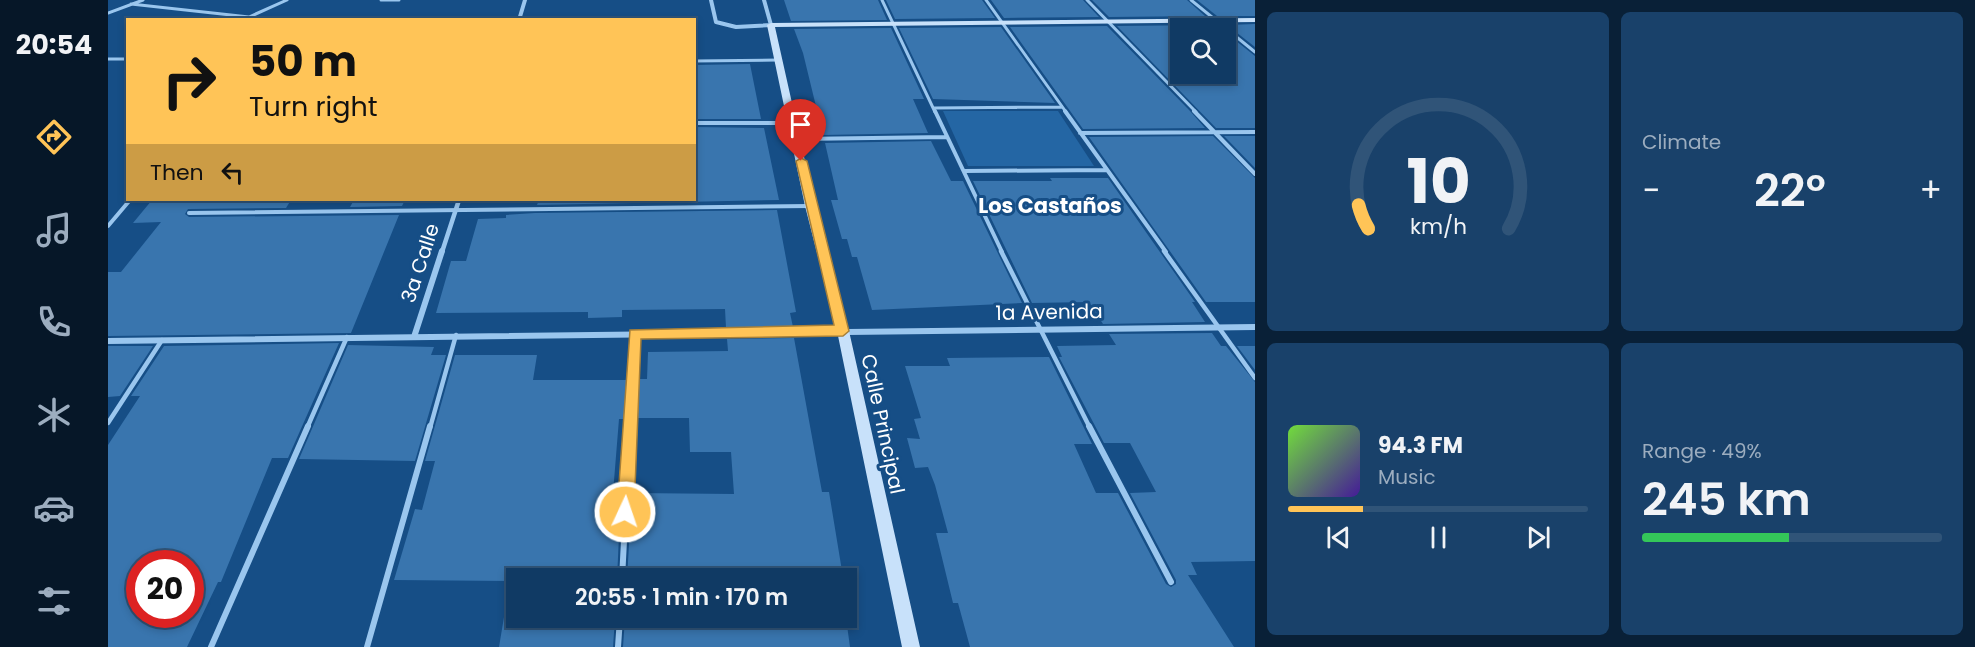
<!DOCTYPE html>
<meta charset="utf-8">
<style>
:root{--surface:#103a64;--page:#19416a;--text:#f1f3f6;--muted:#9cadbf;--line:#305478;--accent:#ffc457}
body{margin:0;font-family:Poppins,sans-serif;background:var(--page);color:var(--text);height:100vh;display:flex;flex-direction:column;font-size:22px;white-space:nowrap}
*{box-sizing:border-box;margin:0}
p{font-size:20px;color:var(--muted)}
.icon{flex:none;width:33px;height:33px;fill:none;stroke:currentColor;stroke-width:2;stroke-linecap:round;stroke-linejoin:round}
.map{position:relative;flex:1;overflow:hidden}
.details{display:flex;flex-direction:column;gap:12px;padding:12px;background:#092037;width:720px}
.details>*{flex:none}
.top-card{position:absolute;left:18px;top:18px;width:570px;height:183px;border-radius:0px;box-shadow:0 3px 9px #0003,0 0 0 2px var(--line);background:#ffc457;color:#111;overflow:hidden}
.fabs{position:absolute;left:1062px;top:18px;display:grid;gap:12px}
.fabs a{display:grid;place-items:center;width:66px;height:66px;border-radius:0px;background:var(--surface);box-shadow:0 3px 9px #0003,0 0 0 2px var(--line);font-size:30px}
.speed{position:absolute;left:18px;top:550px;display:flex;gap:12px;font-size:30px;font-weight:700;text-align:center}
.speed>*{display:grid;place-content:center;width:78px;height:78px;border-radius:50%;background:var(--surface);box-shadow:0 3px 9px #0003,0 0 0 2px var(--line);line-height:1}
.speed .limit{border:9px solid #d22;background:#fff;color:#111}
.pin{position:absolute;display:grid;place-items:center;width:51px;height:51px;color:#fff;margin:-62px -26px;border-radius:50% 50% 50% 0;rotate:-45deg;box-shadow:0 0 6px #0007}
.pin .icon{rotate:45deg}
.me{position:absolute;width:66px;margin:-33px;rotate:3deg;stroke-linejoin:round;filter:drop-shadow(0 0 4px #0008)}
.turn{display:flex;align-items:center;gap:21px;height:126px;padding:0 24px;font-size:27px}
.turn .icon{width:78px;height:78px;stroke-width:2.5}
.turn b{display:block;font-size:42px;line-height:51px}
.then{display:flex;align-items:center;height:57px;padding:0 24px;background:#0003;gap:12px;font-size:22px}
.big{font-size:45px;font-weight:600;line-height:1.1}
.details .widget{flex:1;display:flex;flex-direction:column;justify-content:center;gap:9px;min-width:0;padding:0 21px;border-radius:9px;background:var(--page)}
.details .dial{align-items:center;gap:0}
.dial svg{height:156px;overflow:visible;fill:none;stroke:var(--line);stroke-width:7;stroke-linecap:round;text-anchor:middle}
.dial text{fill:var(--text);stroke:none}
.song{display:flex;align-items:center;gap:18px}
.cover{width:72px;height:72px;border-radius:9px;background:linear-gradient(135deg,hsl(100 70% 55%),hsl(260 70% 35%))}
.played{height:6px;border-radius:3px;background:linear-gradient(90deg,var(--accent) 25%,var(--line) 25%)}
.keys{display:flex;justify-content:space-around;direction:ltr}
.heat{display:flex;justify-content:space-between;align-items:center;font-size:33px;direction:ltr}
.charge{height:9px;border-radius:4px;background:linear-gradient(90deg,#34c759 49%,var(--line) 0)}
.details .tiles{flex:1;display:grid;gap:12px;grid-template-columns:repeat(2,1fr)}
.trip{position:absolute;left:398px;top:568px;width:351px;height:60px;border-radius:0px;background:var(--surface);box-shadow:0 3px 9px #0003,0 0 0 2px var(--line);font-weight:600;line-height:60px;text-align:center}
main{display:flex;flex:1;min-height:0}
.tabs{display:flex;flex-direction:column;width:108px;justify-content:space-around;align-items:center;background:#061728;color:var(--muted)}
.tabs .icon{width:42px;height:42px}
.tabs .on{color:var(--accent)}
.tabs b{font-size:27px;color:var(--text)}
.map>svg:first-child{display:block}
.green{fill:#2466a4}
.building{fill:#3975ae;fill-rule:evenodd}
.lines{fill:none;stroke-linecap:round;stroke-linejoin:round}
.lane-far3{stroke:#9ac6ee;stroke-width:3}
.lane-far2{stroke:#9ac6ee;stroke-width:4}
.lane-far1{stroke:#9ac6ee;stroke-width:4.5}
.lane{stroke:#9ac6ee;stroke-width:6}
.street-far2{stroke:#9ac6ee;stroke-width:4}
.street-far1{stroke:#9ac6ee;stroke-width:4.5}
.street{stroke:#9ac6ee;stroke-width:6}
.secondary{fill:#c8e1fa;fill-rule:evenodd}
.route{fill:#ffc457;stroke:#a67f39;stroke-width:1.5}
.labels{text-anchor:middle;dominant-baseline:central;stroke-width:6;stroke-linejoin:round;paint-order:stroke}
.street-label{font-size:20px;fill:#fff;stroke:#164e86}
.neighbourhood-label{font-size:21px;font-weight:bold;fill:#fff;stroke:#164e86}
</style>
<main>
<nav class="tabs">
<b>20:54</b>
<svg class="icon on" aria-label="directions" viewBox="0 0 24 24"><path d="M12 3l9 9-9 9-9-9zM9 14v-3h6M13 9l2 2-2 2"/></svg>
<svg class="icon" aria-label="music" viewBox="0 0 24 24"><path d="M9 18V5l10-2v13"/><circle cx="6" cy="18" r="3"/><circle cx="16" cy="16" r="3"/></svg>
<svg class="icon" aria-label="phone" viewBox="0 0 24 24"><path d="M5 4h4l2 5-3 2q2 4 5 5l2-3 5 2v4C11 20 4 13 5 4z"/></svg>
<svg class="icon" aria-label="climate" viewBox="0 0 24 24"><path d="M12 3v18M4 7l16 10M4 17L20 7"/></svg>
<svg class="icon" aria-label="car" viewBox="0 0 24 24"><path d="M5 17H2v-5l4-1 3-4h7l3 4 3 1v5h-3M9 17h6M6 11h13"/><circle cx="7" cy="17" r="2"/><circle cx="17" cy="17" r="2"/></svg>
<svg class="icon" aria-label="filters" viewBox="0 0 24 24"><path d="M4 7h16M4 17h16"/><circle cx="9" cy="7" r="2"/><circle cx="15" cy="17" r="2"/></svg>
</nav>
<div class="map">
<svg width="1147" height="647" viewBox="0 0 1147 647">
<rect width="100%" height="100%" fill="#164e86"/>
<path class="green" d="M 835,111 L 950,111 L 986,166 L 860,166 Z"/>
<path class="building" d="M 676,0 L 770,0 L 779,20 L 683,21 Z
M 778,0 L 874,0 L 887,18 L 787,19 Z
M 883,0 L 975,0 L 991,17 L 896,18 Z
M 984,0 L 1079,0 L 1097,16 L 1001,17 Z
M 1089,0 L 1147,0 L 1147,16 L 1109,16 Z
M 1147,24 L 1147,47 L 1119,25 Z
M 1107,25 L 1112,28 L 1072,28 L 1072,74 L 1118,74 L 1118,33 L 1147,56 L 1147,128 L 1108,128 L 1009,26 Z
M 999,26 L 1082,111 L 1097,128 L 975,129 L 902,27 Z
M 893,27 L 947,103 L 825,99 L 791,28 Z
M 783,28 L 816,99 L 805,99 L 820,133 L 715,135 L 695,53 L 686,29 Z
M 642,64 L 653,119 L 586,119 L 586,65 Z
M 586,127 L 656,128 L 671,200 L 429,205 L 431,200 L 586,200 Z
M 1105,136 L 1147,178 L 1147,302 L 1098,302 L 981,137 Z
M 1116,136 L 1147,136 L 1147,168 Z
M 823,141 L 843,181 L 855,181 L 914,303 L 764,310 L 749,257 L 744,257 L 739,239 L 734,239 L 723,200 L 730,200 L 717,143 Z
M 942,178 L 1000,178 L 1087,302 L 1084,302 L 1097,322 L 995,324 L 981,302 L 924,303 L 865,181 L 944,181 Z
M 44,200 L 183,200 L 178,208 L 80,209 L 77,214 L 81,217 L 291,215 L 243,333 L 0,336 L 0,272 L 13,272 L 53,222 L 25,223 Z
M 246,200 L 297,200 L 294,206 L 242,207 Z
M 669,210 L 688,312 L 682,313 L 685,327 L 618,328 L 617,309 L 514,310 L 514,317 L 480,318 L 480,312 L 328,313 L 343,261 L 358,261 L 370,219 L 398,218 L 398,215 L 427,213 Z
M 1104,333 L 1113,346 L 1118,346 L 1147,382 L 1147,561 L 1083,562 L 1089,575 L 1080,575 L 1126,647 L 862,647 L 850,603 L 845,603 L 828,533 L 840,533 L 827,485 L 820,467 L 807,468 L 799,438 L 812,439 L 806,419 L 813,418 L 797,366 L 842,366 L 839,358 L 941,357 L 984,444 L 966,444 L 988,493 L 1010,493 L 1058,584 L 1063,587 L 1068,584 L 1068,580 L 1022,493 L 1048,492 L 1022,443 L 996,443 L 951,357 L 954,357 L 949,346 L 1008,345 L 1001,334 Z
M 686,338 L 714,492 L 721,492 L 735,577 L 519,579 L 524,493 L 626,494 L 623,452 L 582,452 L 581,418 L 527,418 L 529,379 L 539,379 L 540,352 L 620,351 L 619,339 Z
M 231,343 L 180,458 L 164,458 L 113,582 L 110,582 L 79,647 L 0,647 L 0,445 L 32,396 L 23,396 L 56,346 ZM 32,564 L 82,564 L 82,615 L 32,615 Z
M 240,345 L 326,347 L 323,355 L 338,355 L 307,461 L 191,459 Z
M 0,346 L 45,346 L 12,396 L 0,397 Z
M 1129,346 L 1147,346 L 1147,370 Z
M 347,355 L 429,355 L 425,380 L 520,380 L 518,419 L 511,419 L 505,493 L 513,493 L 509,579 L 408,579 L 408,618 L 507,618 L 505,647 L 391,647 L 402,581 L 286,580 L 307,509 L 314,510 L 327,461 L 317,461 Z
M 517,618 L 738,618 L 742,647 L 515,647 Z"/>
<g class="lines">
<path class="lane-far3" d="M 273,0 L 291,0
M 774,0 L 827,112
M 878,0 L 958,112
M 979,0 L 1088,112
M 1083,0 L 1147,52
M 23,4 L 141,17 L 179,0
M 0,13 L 35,0
M 0,59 L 20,59
M 586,61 L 670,60
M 826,108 L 954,107"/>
<path class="lane-far2" d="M 827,111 L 894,252
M 957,111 L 1058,252
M 1086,111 L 1147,174
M 586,123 L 685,123
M 972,133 L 1147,132
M 689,139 L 839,137
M 856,171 L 999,170
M 81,213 L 702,206
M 0,226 L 22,200"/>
<path class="lane-far1" d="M 893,251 L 982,428
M 1056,251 L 1147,378
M 0,423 L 54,340
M 199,428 L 239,337
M 322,428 L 348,335
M 522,428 L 527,333"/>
<path class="lane" d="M 981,426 L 1063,582
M 514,579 L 522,426
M 103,647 L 200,426
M 259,647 L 322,426
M 510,647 L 512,618"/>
<path class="street-far2" d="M 603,0 L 608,22 L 628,27 L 663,25 L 656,0
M 411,20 L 417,0"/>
<path class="street-far1" d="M 334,252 L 351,200"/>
<path class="street" d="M 306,337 L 334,251
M 0,341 L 1147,327"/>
<path class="secondary" d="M 1147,18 L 1147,22 L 667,27 L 707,206 L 741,331 L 812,647 L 794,647 L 729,331 L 697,206 L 659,25 L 663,23 Z"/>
</g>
<path class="route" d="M 693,158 L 699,161 L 741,331 L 735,336 L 533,339 L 526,512 L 523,518 L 517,520 L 511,518 L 509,512 L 522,330 L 726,325 L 688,161 Z"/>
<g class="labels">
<g class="street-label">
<text transform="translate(312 263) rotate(-72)">3a Calle</text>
<text transform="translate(941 312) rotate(-1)">1a Avenida</text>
<text transform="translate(775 424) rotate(78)">Calle Principal</text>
</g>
<g class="neighbourhood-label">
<text x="942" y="205">Los Castaños</text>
</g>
</g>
</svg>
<div class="fabs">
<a><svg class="icon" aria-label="search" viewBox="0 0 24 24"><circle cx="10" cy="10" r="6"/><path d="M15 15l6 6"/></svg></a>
</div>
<div class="speed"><div class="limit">20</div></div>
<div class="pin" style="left:693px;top:161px;background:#d93025"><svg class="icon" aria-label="arrive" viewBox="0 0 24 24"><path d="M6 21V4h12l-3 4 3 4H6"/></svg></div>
<svg class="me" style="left:517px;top:512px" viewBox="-20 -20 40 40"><circle r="17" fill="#ffc457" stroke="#fff" stroke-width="3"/><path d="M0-11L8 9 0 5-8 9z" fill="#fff"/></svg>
<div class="trip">20:55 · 1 min · 170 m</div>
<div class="top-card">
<div class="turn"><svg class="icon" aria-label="right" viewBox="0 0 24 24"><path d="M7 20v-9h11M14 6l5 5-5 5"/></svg><div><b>50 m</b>Turn right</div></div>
<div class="then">Then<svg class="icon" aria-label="left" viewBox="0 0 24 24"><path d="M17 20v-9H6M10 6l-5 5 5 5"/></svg></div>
</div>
</div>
<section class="details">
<div class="tiles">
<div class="widget dial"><svg viewBox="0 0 100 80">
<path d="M14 69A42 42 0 1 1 86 69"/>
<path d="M14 69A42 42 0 0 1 9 57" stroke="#ffc457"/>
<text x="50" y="56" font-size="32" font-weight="700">10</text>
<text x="50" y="72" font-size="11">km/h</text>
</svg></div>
<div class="widget"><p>Climate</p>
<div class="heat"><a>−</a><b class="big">22°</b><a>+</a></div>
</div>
<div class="widget">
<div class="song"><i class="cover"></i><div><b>94.3 FM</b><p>Music</p></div></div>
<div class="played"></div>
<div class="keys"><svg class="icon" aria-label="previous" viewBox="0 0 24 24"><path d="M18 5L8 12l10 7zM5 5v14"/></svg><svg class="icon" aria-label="pause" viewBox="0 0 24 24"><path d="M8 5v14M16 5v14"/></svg><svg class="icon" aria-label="next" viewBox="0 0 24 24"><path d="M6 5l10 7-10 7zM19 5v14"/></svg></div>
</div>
<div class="widget"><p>Range · 49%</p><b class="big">245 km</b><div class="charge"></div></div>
</div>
</section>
</main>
